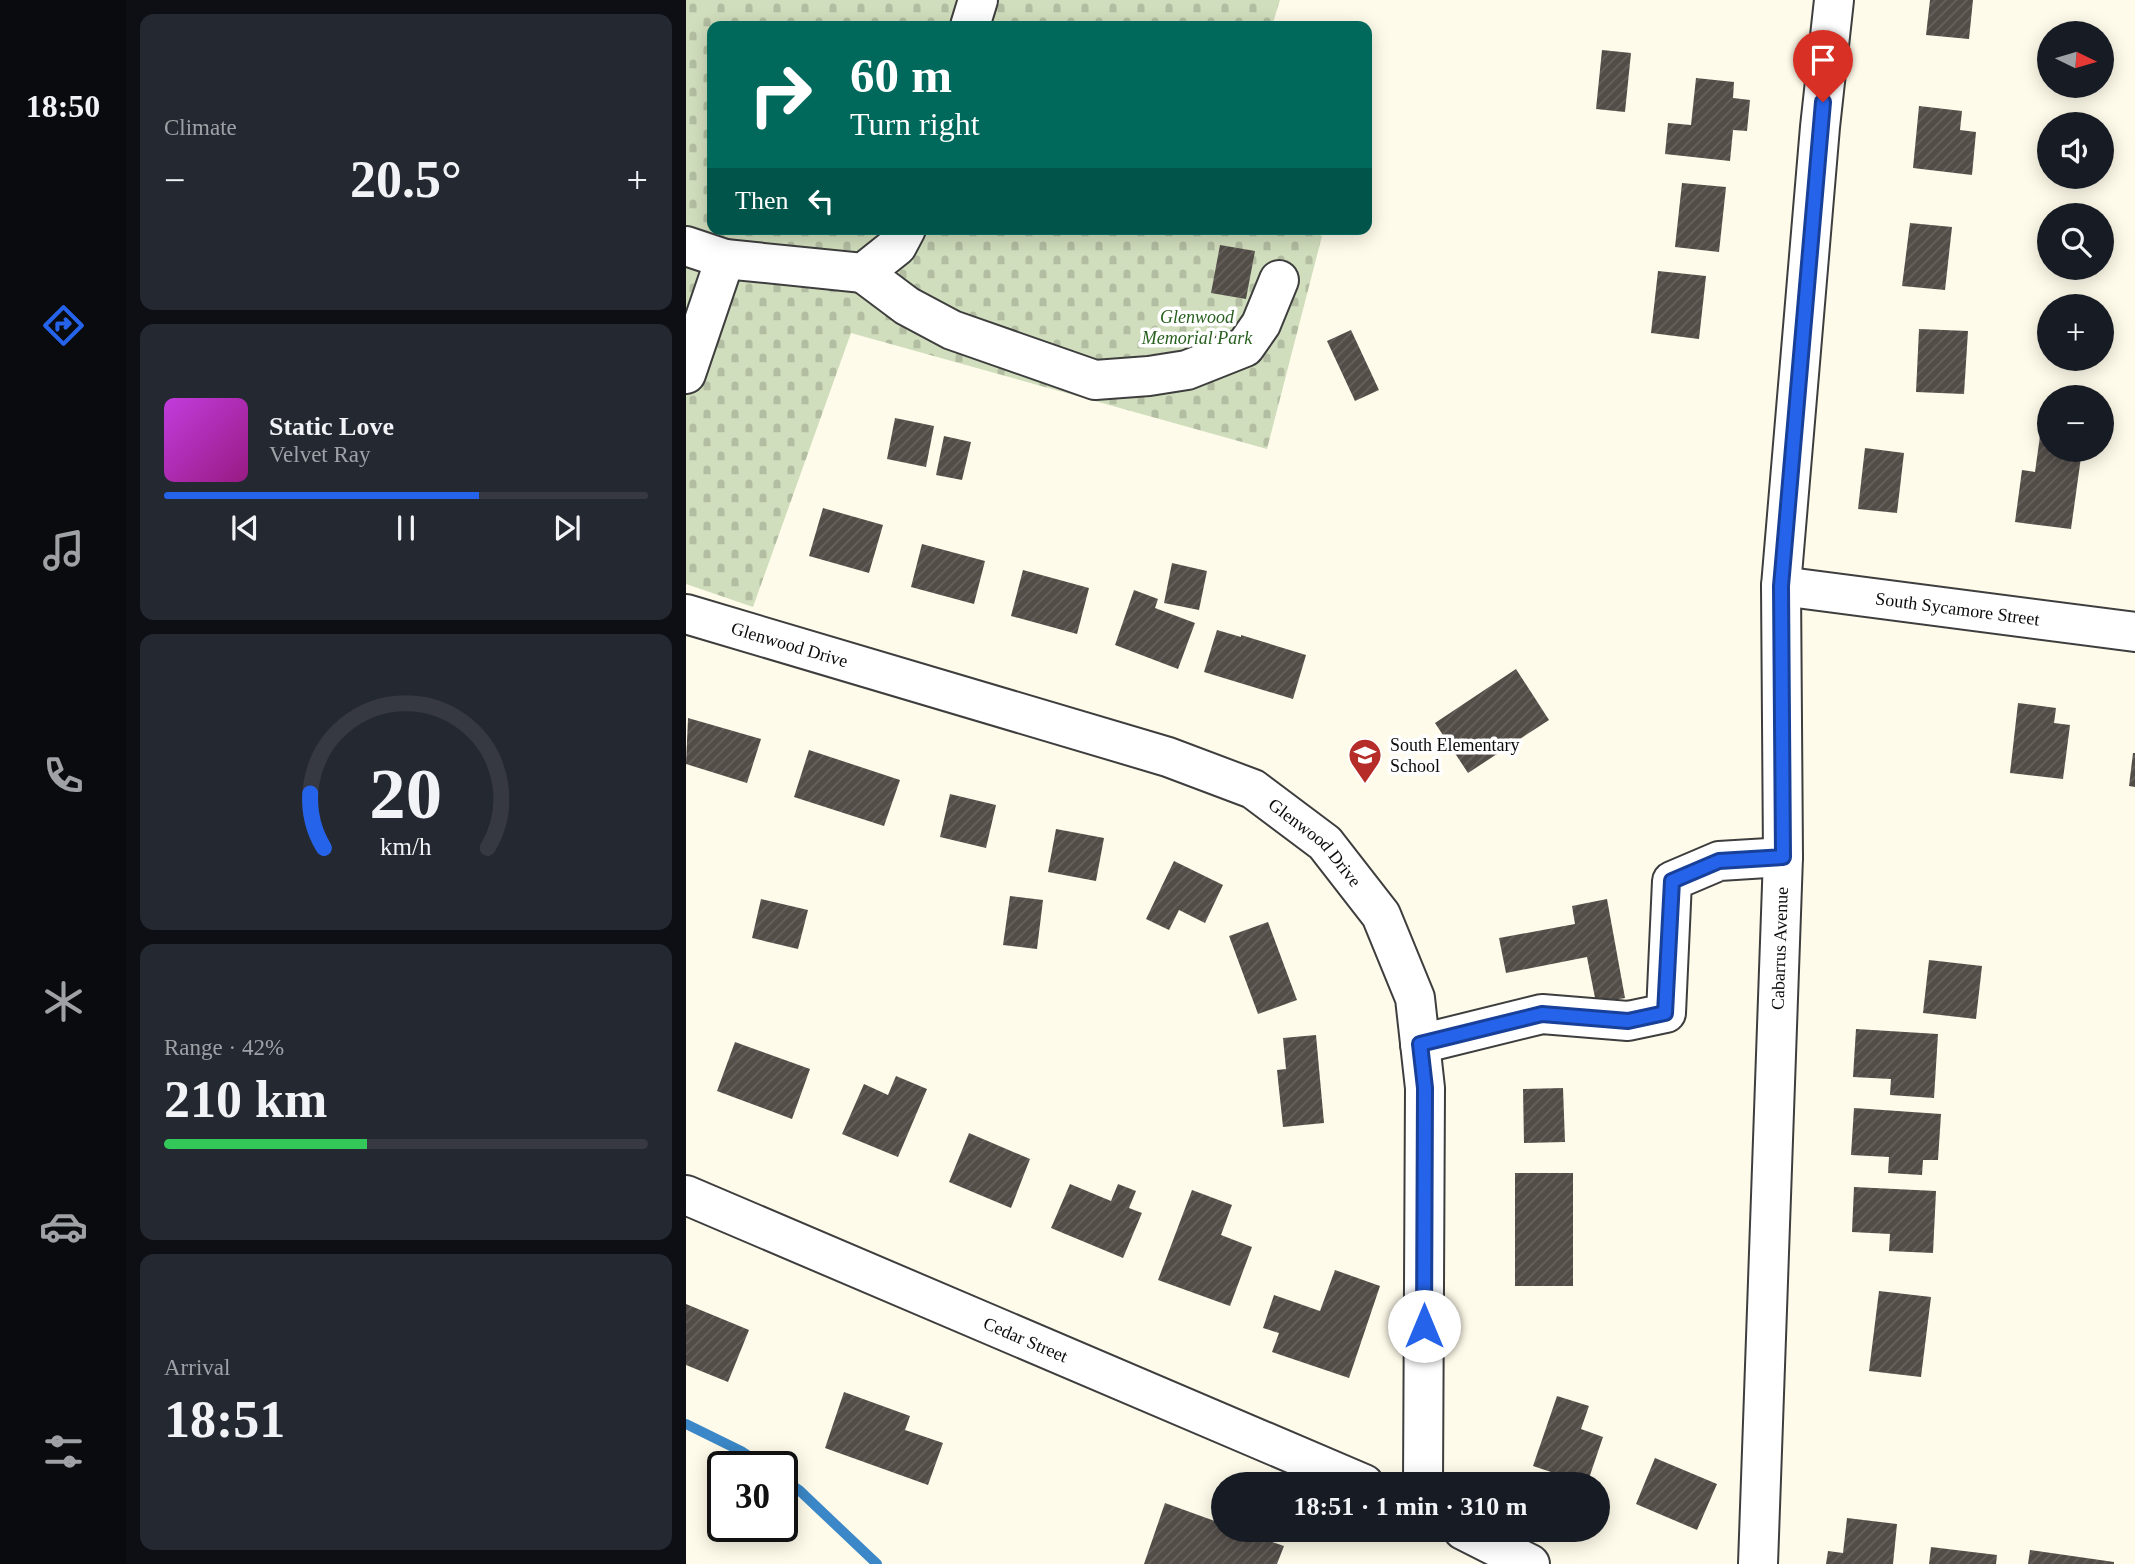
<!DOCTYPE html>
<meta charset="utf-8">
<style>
:root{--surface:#171b24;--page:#242831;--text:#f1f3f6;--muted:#9ea1a6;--line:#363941;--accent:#2563eb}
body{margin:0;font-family:"Times New Roman",serif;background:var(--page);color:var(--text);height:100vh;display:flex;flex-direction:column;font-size:26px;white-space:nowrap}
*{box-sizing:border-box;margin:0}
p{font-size:23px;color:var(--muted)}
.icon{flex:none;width:38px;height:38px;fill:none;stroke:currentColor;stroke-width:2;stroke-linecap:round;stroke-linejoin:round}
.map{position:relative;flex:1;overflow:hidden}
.panel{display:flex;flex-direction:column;gap:14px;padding:14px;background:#0d0f14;width:560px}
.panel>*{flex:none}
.banner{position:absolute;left:21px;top:21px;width:665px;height:214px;border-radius:14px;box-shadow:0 4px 18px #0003;background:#00695c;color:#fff;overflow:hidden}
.needle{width:46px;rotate:95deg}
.fabs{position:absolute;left:1351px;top:21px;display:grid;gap:14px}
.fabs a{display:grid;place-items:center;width:77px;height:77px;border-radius:50%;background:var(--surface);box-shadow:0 4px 18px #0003;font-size:35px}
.speed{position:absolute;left:21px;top:1451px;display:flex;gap:14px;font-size:35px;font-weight:700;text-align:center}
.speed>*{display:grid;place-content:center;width:91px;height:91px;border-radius:50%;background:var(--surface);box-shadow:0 4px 18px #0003;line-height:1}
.speed .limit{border:4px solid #111;border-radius:10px;background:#fff;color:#111}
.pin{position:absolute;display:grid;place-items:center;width:60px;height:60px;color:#fff;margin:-72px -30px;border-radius:50% 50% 50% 0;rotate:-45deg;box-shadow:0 0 7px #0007}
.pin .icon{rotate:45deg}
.me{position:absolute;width:77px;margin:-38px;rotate:0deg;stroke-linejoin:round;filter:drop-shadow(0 0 5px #0008)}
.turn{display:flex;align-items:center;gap:24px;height:147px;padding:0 28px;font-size:32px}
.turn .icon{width:91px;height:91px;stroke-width:2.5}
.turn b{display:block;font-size:49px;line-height:60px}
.then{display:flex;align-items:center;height:66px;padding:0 28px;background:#0003;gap:14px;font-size:26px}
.big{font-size:52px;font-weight:600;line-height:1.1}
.panel .widget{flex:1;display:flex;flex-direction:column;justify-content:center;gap:10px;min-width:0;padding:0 24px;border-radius:14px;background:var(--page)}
.panel .dial{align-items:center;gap:0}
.dial svg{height:182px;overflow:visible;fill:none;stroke:var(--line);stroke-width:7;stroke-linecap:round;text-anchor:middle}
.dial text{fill:var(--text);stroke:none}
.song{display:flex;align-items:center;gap:21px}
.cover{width:84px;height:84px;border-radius:10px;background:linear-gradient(135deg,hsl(290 70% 55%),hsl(310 70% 35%))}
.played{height:7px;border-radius:4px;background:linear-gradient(90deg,var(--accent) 65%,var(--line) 65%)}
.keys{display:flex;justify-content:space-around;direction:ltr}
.heat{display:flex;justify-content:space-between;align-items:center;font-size:38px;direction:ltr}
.charge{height:10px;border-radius:5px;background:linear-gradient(90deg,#34c759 42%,var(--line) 0)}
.trip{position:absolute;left:525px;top:1472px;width:399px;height:70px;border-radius:35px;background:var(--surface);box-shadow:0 4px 18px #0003;font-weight:600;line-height:70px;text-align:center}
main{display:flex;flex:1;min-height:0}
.menu{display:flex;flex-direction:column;width:126px;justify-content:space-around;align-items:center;background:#090b0e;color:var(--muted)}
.menu .icon{width:49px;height:49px}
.menu .selected{color:var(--accent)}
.menu b{font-size:32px;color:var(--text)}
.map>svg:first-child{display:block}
.cemetery{fill:url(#cemetery-stones)}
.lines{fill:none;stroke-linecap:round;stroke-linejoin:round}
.stream{stroke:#3b87c7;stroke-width:10}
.building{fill:url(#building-hatch)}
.minor-casing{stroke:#3e3e3e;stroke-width:42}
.minor{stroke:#fff;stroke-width:38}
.route-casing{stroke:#184099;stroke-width:18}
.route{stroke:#2563eb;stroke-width:12}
.labels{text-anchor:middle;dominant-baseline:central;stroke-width:7;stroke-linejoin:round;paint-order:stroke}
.park-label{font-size:18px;font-style:italic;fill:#285f1f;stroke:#fff}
.street-label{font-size:18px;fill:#0b0b0b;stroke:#fff}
.poi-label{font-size:18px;fill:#0b0b0b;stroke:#fff;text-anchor:start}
</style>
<main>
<nav class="menu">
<b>18:50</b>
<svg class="icon selected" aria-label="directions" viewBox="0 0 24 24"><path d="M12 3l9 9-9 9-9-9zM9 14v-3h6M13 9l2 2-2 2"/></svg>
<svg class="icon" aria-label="music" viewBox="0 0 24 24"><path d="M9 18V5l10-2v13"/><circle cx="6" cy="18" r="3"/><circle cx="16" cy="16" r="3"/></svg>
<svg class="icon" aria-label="phone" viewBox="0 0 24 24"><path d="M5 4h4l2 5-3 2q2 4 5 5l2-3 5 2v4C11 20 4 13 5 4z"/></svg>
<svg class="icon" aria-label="climate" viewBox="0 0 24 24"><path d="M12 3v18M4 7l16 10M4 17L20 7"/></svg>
<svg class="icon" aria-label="car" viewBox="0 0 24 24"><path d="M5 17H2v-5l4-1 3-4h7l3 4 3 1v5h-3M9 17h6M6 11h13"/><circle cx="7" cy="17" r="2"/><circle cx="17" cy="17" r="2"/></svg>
<svg class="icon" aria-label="filters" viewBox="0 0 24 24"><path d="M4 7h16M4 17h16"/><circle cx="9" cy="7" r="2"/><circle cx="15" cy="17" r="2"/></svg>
</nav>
<section class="panel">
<div class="widget"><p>Climate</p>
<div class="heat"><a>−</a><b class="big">20.5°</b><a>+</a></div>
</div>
<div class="widget">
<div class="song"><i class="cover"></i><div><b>Static Love</b><p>Velvet Ray</p></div></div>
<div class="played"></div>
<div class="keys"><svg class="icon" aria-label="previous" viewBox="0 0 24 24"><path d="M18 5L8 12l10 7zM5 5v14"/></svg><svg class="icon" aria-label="pause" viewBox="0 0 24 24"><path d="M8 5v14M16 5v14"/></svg><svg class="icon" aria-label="next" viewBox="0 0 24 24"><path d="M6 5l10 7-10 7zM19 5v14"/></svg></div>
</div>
<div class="widget dial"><svg viewBox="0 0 100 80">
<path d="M14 69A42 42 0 1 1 86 69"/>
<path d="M14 69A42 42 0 0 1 8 45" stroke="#2563eb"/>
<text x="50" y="56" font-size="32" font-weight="700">20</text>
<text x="50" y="72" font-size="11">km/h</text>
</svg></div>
<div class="widget"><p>Range · 42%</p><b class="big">210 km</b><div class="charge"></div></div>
<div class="widget"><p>Arrival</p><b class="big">18:51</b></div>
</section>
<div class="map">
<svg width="1449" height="1564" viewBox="0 0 1449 1564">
<defs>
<pattern id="cemetery-stones" width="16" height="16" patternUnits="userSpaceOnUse" patternTransform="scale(1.75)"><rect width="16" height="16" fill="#d1debd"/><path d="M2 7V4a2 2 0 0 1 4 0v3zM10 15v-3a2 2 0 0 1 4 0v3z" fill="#b2bda1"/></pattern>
<pattern id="building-hatch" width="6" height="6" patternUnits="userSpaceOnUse" patternTransform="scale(1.75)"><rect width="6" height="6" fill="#534d48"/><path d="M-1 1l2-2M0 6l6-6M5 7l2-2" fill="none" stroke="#67625e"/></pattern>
</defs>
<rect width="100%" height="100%" fill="#fefbea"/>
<path class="cemetery" d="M 0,0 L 594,0 L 586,26 L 26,26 L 26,229 L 623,229 L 636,236 L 581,449 L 165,333 L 67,607 L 0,584 Z"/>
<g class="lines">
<path class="stream" d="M 0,1424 L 55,1451 L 78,1466
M 96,1479 L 113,1490 L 191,1564"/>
</g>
<path class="building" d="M 1244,0 L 1287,0 L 1283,39 L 1240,35 Z
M 916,50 L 945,53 L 939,112 L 910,109 Z
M 1010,78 L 1048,82 L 1047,98 L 1064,100 L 1061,131 L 1047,130 L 1044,161 L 979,154 L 982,123 L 1005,125 Z
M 1233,106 L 1276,111 L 1274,130 L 1290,132 L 1286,175 L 1227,168 Z
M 996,183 L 1040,187 L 1033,252 L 989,247 Z
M 1224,223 L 1266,227 L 1259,290 L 1216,286 Z
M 534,245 L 569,251 L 560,299 L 525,293 Z
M 972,271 L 1020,276 L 1013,339 L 965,333 Z
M 1233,329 L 1282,331 L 1278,394 L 1230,392 Z
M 665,330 L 693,390 L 669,401 L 641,341 Z
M 209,418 L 248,426 L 240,467 L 201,459 Z
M 258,436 L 285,442 L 276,480 L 250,475 Z
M 1354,436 L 1363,437 L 1363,450 L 1396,450 L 1385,529 L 1329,522 L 1336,470 L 1349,472 Z
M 1179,448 L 1218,453 L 1211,513 L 1172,509 Z
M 137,508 L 197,525 L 183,573 L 123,556 Z
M 236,544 L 299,561 L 288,604 L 225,587 Z
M 486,563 L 521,571 L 513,610 L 478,603 Z
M 337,570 L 403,588 L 391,634 L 325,616 Z
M 448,590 L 472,599 L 469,608 L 509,623 L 492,669 L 429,645 Z
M 531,630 L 555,637 L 555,635 L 620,655 L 607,699 L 518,672 Z
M 830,669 L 863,720 L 782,773 L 749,723 Z
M 1332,703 L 1370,708 L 1368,723 L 1384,725 L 1377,779 L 1324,773 Z
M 2,718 L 75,739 L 61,783 L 0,764 Z
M 123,750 L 214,780 L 198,826 L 108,797 Z
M 1447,753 L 1449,753 L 1449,787 L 1443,786 Z
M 264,794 L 310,805 L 300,848 L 254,837 Z
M 370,829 L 418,838 L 410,881 L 362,872 Z
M 488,861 L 537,885 L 519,923 L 493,910 L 483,930 L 460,919 Z
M 324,896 L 357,900 L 351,949 L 317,945 Z
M 75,899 L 122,910 L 112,949 L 66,938 Z
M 921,899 L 939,998 L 910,1003 L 901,957 L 820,973 L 813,938 L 889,924 L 886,906 Z
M 582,922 L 611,1000 L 572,1014 L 543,936 Z
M 1243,960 L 1296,966 L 1290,1019 L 1237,1013 Z
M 1170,1029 L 1252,1034 L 1248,1098 L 1204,1095 L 1205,1079 L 1167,1077 Z
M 630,1035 L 638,1123 L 597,1127 L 591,1070 L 600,1069 L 597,1038 Z
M 49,1042 L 124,1069 L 106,1119 L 31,1091 Z
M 210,1076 L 241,1089 L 212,1157 L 156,1134 L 178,1084 L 202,1095 Z
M 877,1088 L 879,1142 L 838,1143 L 837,1089 Z
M 1168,1108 L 1255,1114 L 1252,1160 L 1237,1160 L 1236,1175 L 1202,1173 L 1203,1157 L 1165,1155 Z
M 283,1133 L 344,1159 L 325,1208 L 263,1182 Z
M 829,1173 L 887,1173 L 887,1286 L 829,1286 Z
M 384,1184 L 425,1201 L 432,1184 L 450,1191 L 443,1208 L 456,1213 L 437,1258 L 365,1228 Z
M 1168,1187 L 1250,1191 L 1247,1253 L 1203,1251 L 1204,1234 L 1166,1232 Z
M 506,1190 L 546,1205 L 535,1235 L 566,1247 L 544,1306 L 472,1280 Z
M 649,1270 L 694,1286 L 663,1378 L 586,1352 L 593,1333 L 577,1328 L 588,1295 L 634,1311 Z
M 1193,1291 L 1245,1297 L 1235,1377 L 1183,1371 Z
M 0,1304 L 63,1330 L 42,1382 L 0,1365 Z
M 158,1392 L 224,1416 L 219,1430 L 257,1443 L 242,1485 L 139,1448 Z
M 871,1396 L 903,1406 L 895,1429 L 917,1437 L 901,1484 L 847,1466 Z
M 969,1458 L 1031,1484 L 1011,1530 L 950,1504 Z
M 479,1503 L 537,1524 L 537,1530 L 552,1530 L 598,1546 L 591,1564 L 458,1564 Z
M 1161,1518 L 1211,1524 L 1207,1564 L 1140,1564 L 1142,1551 L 1157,1553 Z
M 1245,1547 L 1311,1555 L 1310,1564 L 1243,1564 Z
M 1344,1550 L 1428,1562 L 1428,1564 L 1342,1564 Z"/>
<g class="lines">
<defs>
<g id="minor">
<path d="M 284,26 L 292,0"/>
<path d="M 0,246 L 39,259 L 177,273 L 211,246 L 220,229"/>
<path d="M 177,273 L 221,306 L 266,330 L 409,380 L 463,376 L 501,370 L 559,347 L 575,324 L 593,280"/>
<path d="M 0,374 L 39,259"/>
<path id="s1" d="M 1095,586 L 1449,632"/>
<path id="s2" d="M 0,614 L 482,757 L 567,789 L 639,843 L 695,915 L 729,998 L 739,1088 L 737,1484"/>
<path d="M 734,1044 L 856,1014 L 942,1021 L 980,1013 L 986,881 L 1033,861 L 1097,857"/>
<path id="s3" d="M 0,1195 L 678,1484"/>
<path d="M 777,1530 L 844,1564"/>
<path id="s4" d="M 1072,1564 L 1097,857 L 1095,586 L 1134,127 L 1148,0"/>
</g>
</defs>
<use href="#minor" class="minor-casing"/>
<use href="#minor" class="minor"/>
</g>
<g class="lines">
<defs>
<path id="route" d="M 738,1326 L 739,1088 L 734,1044 L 856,1014 L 942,1021 L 979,1013 L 986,881 L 1033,861 L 1097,857 L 1095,586 L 1137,102"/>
</defs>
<use href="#route" class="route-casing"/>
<use href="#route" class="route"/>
</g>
<defs>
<symbol id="school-pin" viewBox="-11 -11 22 30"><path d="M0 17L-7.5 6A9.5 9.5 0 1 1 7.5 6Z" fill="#b52c29" stroke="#fff"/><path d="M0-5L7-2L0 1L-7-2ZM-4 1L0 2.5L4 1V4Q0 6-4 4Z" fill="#fff"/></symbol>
</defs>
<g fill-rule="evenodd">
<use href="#school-pin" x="660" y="736" width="38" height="52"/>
</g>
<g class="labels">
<g class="park-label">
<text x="511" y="317">Glenwood<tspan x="511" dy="21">Memorial Park</tspan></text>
</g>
<g class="street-label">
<text stroke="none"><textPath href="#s1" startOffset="178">South Sycamore Street</textPath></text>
<text stroke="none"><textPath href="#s2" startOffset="108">Glenwood Drive</textPath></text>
<text stroke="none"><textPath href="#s2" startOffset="676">Glenwood Drive</textPath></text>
<text stroke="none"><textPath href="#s4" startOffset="616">Cabarrus Avenue</textPath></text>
<text stroke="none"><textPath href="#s3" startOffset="369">Cedar Street</textPath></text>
</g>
<g class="poi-label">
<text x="704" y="745">South Elementary<tspan x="704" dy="21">School</tspan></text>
</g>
</g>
</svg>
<div class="fabs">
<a><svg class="needle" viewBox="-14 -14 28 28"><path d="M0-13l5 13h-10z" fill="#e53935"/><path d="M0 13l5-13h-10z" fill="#9ea1a6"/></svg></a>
<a><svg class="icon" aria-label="sound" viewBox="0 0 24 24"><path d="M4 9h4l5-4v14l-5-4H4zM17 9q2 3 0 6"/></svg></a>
<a><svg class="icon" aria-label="search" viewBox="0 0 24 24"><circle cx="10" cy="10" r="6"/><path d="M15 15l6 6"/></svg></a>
<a>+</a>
<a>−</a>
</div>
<div class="speed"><div class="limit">30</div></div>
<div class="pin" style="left:1137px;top:102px;background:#d93025"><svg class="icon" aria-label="arrive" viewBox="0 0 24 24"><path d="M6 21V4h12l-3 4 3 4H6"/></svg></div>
<svg class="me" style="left:738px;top:1326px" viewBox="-20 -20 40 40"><circle r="19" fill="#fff"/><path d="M0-13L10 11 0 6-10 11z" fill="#2563eb"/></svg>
<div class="trip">18:51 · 1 min · 310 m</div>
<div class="banner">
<div class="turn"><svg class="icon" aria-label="right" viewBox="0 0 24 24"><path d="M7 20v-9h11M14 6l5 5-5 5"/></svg><div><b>60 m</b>Turn right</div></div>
<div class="then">Then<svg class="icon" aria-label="left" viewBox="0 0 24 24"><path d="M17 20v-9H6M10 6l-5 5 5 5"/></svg></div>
</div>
</div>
</main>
